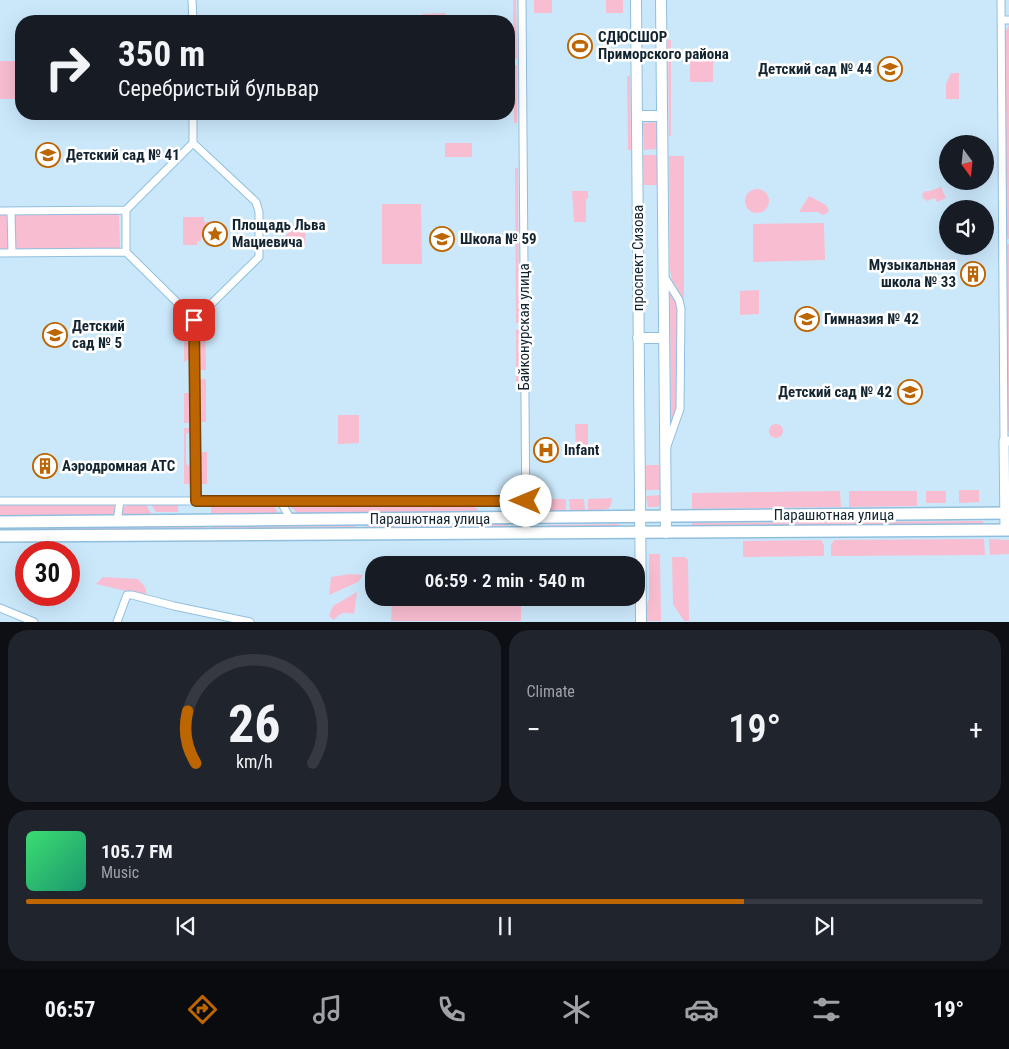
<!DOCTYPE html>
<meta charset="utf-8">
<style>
:root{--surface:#171b24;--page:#20242c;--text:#f1f3f6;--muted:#9ea1a6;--line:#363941;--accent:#bd6500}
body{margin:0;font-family:"Roboto Condensed",sans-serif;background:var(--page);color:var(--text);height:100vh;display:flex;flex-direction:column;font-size:19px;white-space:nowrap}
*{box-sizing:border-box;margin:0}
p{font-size:16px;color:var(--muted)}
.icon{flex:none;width:28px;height:28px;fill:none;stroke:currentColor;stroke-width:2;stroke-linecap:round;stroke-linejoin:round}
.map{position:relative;height:622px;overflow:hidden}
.details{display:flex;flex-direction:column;gap:8px;padding:8px;background:#0d0f14;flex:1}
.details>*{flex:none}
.guide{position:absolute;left:15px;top:15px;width:500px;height:105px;border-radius:20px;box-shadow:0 5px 20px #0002;background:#171b24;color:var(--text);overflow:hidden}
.needle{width:32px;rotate:165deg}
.fabs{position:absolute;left:939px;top:135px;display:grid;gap:10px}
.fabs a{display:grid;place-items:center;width:55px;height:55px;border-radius:50%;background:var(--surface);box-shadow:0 5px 20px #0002;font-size:25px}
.speed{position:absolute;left:15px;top:541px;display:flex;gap:10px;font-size:25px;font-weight:700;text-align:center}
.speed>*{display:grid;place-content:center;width:65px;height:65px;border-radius:50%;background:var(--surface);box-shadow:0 5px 20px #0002;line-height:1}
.speed .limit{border:8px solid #d22;background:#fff;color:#111}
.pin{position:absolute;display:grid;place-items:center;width:42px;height:42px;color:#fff;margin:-21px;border-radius:10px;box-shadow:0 2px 8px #0006}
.me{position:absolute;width:55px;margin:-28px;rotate:270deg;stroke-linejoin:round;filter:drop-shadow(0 0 4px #0008)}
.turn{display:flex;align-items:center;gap:18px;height:105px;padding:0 20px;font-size:22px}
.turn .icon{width:65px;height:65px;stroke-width:2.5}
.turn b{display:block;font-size:35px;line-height:42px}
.big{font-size:38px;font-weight:600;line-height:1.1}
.details .tile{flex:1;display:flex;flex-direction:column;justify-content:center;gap:8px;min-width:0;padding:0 18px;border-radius:20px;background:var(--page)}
.details .dial{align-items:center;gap:0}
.dial svg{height:130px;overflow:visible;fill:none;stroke:var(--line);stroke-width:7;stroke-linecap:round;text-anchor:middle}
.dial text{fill:var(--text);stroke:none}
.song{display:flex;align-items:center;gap:15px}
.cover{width:60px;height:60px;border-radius:8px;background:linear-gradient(135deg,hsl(140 70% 55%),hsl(160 70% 35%))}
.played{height:5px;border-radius:2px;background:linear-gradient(90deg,var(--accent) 75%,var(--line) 75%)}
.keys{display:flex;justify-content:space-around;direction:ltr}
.heat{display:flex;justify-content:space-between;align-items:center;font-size:28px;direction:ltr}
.details .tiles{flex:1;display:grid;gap:8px;grid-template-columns:1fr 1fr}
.tile:last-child{grid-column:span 2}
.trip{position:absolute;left:365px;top:556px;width:280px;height:50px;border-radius:20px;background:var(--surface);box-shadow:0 5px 20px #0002;font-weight:600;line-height:50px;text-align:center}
.dock{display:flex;height:80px;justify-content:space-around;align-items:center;background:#090b0e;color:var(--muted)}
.dock .icon{width:35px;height:35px}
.dock .selected{color:var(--accent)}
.dock b{font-size:22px;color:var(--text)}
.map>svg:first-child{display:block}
.green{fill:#f8bdd0}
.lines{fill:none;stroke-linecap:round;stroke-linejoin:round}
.minor-casing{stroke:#90bfde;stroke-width:9}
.tertiary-casing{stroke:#90bfde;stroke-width:11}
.secondary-casing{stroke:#90bfde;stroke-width:12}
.primary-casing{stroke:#90bfde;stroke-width:14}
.minor{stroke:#fff;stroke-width:7}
.tertiary{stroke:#fff;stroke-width:9}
.secondary{stroke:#fff;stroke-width:10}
.primary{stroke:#fff;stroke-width:11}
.route-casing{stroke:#7b4200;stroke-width:12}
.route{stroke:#bd6500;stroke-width:9}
.labels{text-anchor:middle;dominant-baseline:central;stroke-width:5;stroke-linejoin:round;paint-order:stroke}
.poi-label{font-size:15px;font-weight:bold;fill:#122430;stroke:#fff;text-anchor:start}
.street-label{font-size:15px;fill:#122430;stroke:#fff}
</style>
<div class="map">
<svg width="1009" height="622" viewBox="0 0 1009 622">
<rect width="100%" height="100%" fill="#cbe8fb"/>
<path class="green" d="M 513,0 L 516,0 L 517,59 L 514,59 Z
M 534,0 L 552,0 L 552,13 L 534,13 Z
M 606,0 L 623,0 L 623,13 L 606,13 Z
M 446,13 L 446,21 L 422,21 L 422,14 Z
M 1009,25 L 1009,239 L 1006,239 L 1005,33 Z
M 668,40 L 671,40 L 671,136 L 669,136 Z
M 690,58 L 713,58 L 713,82 L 690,82 Z
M 0,61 L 21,61 L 21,99 L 0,99 Z
M 514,65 L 517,65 L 517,123 L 514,123 Z
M 951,73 L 959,73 L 959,99 L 946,99 L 946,84 Z
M 627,76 L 630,76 L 631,150 L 628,150 Z
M 657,122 L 657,149 L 644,150 L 643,123 Z
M 445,143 L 472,143 L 472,157 L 445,157 Z
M 643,155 L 657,155 L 657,185 L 644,185 Z
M 669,156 L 684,156 L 684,300 L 672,280 L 670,269 Z
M 515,168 L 518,168 L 519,323 L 516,323 Z
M 941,187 L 946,198 L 937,202 L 935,198 L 927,201 L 923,198 L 922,194 L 925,191 L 930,191 Z
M745 201a12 12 0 1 1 24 0a12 12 0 1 1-24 0Z
M 572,191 L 588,191 L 588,199 L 586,199 L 586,222 L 574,222 Z
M 809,196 L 826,205 L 829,210 L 827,213 L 823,215 L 818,212 L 799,212 Z
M 382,204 L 421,204 L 422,264 L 382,264 Z
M 0,214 L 8,214 L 9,249 L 0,250 Z
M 14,214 L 119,214 L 120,248 L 15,249 Z
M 183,217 L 204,217 L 204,222 L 209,222 L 210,235 L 209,235 L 209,237 L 201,237 L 201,241 L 197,241 L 197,245 L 183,245 Z
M 298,218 L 306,219 L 305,245 L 278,247 Z
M 824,223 L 825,260 L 753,262 L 753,224 Z
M 1006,244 L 1009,244 L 1009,433 L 1008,430 Z
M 759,290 L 759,314 L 740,315 L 740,291 Z
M 670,292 L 677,302 L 678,309 L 678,409 L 674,419 L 671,420 Z
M 200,328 L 205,328 L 206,370 L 200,370 Z
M 184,329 L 190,329 L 190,358 L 184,362 Z
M 516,330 L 519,330 L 519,384 L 516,384 Z
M 200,379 L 206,379 L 206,422 L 202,422 L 200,420 Z
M 184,393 L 190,393 L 191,423 L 184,423 Z
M 338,415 L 359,415 L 359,443 L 338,444 Z
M769 431a7 7 0 1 1 14 0a7 7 0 1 1-14 0Z
M 575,424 L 588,424 L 588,448 L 576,448 Z
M 184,428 L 191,428 L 191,431 L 186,434 L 186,464 L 191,467 L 191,484 L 184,484 Z
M 200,452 L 207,452 L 207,484 L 200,484 Z
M 646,465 L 659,465 L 660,490 L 646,490 Z
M 959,490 L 979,490 L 979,502 L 959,503 Z
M 840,491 L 841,507 L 692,509 L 692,493 Z
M 917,491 L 917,506 L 849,507 L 849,491 Z
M 926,491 L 946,491 L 946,503 L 926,503 Z
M 660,495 L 660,504 L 658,507 L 648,507 L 646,496 Z
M 612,498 L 611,505 L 608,509 L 588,511 L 588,499 Z
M 545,499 L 566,499 L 566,511 L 549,510 L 546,506 Z
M 569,499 L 584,499 L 585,511 L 570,511 Z
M 145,503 L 153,516 L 125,516 L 121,513 C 124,502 135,504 145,503 Z
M 150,503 L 178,503 L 178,512 L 156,512 Z
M 211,503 L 273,504 L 278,513 L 273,515 L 211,515 Z
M 0,504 L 114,504 L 116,513 L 112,516 L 0,516 Z
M 291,504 L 473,504 L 480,513 L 300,513 L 296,512 L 291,507 Z
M 983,521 L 983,525 L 692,527 L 692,523 Z
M 508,524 L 508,529 L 366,528 L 367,526 Z
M 619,524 L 619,527 L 547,528 L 547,525 Z
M 355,526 L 356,529 L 211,531 L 211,527 Z
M 206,527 L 206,531 L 43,532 L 43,528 Z
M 984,539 L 985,555 L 831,556 L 831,545 L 834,540 Z
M 989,539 L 1009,540 L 1009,554 L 990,555 Z
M 821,540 L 824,545 L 824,556 L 743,557 L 743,541 Z
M 649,554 L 660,554 L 661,621 L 647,621 L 647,604 L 649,599 Z
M 672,557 L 685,557 L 688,560 L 689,621 L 684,621 L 673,604 Z
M 350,574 L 363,575 L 358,582 L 329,595 L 331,577 Z
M 103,577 L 138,579 L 145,587 L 147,596 L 96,584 Z
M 357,592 L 354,614 C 345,612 340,612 334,620 L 329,616 L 333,606 Z
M 392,598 L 521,598 L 521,621 L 391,621 Z"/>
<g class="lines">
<defs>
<path id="minor" d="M 192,0 L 193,21
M 522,0 L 526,533
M 1001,0 L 1004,441
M 1001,20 L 1009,20
M 193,114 L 193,143
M 193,143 L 126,210 L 126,252 L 195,320
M 193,143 L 256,202 L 259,212 L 259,257 L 195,320
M 0,211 L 126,210
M 11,211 L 12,253
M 0,253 L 126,252
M 664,276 L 679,300 L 681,309 L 680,409 L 667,446
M 195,320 L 196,501
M 0,501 L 526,501
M 281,502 L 291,520
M 117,522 L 120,501
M 0,608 L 34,622
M 117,622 L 127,595 L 132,595 L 174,606 L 250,622"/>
<path id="tertiary" d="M 1005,530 L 1004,441 L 1009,441"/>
<path id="secondary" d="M 636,0 L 641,622
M 661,0 L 666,533
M 637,116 L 662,116
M 638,338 L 664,338"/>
<path id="primary" d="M 0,522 L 1009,513
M 0,536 L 1009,530"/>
</defs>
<use href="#minor" class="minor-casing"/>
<use href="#tertiary" class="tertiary-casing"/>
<use href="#secondary" class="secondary-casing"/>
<use href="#primary" class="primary-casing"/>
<use href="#minor" class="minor"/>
<use href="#tertiary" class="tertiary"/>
<use href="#secondary" class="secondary"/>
<use href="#primary" class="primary"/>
</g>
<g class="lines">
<defs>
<path id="route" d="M 194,320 L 196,501 L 526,501"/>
</defs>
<use href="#route" class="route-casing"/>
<use href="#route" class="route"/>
</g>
<defs>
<symbol id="stadium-ring" viewBox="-11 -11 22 22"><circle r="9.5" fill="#fff" stroke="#bd6500" stroke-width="1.5"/><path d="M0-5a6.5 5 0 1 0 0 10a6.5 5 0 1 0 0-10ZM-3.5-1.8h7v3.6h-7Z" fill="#bd6500"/></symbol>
<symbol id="school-ring" viewBox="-11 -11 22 22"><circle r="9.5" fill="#fff" stroke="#bd6500" stroke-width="1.5"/><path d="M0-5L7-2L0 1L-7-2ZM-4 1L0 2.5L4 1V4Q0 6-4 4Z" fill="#bd6500"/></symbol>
<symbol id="sight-ring" viewBox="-11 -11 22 22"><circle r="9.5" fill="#fff" stroke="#bd6500" stroke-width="1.5"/><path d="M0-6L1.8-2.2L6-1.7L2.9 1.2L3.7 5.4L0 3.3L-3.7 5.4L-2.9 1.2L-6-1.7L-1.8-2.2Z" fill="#bd6500"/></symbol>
<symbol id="building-ring" viewBox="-11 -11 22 22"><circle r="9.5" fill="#fff" stroke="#bd6500" stroke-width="1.5"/><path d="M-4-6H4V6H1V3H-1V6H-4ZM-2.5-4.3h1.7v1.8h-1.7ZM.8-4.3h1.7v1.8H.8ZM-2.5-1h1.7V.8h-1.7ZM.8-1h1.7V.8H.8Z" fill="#bd6500"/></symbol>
<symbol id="hospital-ring" viewBox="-11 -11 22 22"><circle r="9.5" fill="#fff" stroke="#bd6500" stroke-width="1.5"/><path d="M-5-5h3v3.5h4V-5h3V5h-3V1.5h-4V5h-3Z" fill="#bd6500"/></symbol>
</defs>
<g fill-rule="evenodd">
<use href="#stadium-ring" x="566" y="32" width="28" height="28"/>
<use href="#school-ring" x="876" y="55" width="28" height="28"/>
<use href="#school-ring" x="34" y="141" width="28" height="28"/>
<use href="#sight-ring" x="201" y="220" width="28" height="28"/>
<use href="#school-ring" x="428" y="225" width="28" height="28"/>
<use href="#building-ring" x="959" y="260" width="28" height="28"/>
<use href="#school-ring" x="793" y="305" width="28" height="28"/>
<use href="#school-ring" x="41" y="321" width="28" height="28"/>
<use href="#school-ring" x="896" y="378" width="28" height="28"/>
<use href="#hospital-ring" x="532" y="436" width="28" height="28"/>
<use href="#building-ring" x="31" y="452" width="28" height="28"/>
</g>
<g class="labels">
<g class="poi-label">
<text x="598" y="37">СДЮСШОР<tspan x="598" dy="17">Приморского района</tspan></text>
<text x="872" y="69" text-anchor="end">Детский сад № 44</text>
<text x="66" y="155">Детский сад № 41</text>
<text x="232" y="225">Площадь Льва<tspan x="232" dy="17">Мациевича</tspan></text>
<text x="460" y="239">Школа № 59</text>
<text x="956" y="265" text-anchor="end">Музыкальная<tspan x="956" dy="17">школа № 33</tspan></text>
<text x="824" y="319">Гимназия № 42</text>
<text x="72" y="326">Детский<tspan x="72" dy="17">сад № 5</tspan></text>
<text x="892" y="392" text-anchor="end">Детский сад № 42</text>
<text x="564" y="450">Infant</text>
<text x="62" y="466">Аэродромная АТС</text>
</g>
<g class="street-label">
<text transform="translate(638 258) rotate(-90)">проспект Сизова</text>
<text transform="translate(524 327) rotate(-90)">Байконурская улица</text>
<text x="834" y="515">Парашютная улица</text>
<text x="430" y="519">Парашютная улица</text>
</g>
</g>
</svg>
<div class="fabs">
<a><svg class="needle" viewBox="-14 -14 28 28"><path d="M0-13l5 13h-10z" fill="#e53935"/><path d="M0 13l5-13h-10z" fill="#9ea1a6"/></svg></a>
<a><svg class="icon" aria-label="sound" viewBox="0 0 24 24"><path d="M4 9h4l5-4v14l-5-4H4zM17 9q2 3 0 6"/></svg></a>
</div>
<div class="speed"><div class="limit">30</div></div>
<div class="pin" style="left:194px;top:320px;background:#d93025"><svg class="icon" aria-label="arrive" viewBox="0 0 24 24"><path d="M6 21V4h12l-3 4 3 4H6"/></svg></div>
<svg class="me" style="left:526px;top:501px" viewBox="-20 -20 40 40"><circle r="19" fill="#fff"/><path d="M0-13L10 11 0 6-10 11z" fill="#bd6500"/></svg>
<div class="trip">06:59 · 2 min · 540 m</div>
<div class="guide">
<div class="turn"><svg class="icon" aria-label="right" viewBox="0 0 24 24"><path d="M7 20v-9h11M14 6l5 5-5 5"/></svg><div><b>350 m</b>Серебристый бульвар</div></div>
</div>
</div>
<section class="details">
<div class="tiles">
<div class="tile dial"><svg viewBox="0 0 100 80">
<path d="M14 69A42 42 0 1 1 86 69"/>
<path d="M14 69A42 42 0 0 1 9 37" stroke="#bd6500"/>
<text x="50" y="56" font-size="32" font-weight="700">26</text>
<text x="50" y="72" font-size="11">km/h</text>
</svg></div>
<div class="tile"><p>Climate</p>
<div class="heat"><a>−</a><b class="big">19°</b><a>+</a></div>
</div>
<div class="tile">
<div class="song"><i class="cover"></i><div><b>105.7 FM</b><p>Music</p></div></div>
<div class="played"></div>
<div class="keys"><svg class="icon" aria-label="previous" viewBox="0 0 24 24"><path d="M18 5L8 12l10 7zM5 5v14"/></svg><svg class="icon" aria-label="pause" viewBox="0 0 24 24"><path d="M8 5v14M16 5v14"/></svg><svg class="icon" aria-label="next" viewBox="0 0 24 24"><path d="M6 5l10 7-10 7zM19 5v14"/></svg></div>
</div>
</div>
</section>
<nav class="dock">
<b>06:57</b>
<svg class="icon selected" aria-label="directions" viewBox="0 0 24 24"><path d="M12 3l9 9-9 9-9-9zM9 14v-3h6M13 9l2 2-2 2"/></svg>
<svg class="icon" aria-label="music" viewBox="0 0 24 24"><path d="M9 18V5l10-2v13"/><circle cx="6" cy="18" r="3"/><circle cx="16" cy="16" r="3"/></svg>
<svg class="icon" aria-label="phone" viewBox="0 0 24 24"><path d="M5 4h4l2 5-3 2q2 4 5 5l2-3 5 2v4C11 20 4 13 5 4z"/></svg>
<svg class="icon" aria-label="climate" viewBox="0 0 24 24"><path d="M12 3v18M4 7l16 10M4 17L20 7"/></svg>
<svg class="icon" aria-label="car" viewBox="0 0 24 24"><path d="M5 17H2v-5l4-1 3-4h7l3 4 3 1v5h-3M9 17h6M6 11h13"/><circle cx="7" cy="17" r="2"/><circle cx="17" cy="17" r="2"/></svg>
<svg class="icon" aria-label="filters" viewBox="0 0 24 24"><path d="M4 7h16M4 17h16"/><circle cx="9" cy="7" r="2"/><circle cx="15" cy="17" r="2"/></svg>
<b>19°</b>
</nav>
